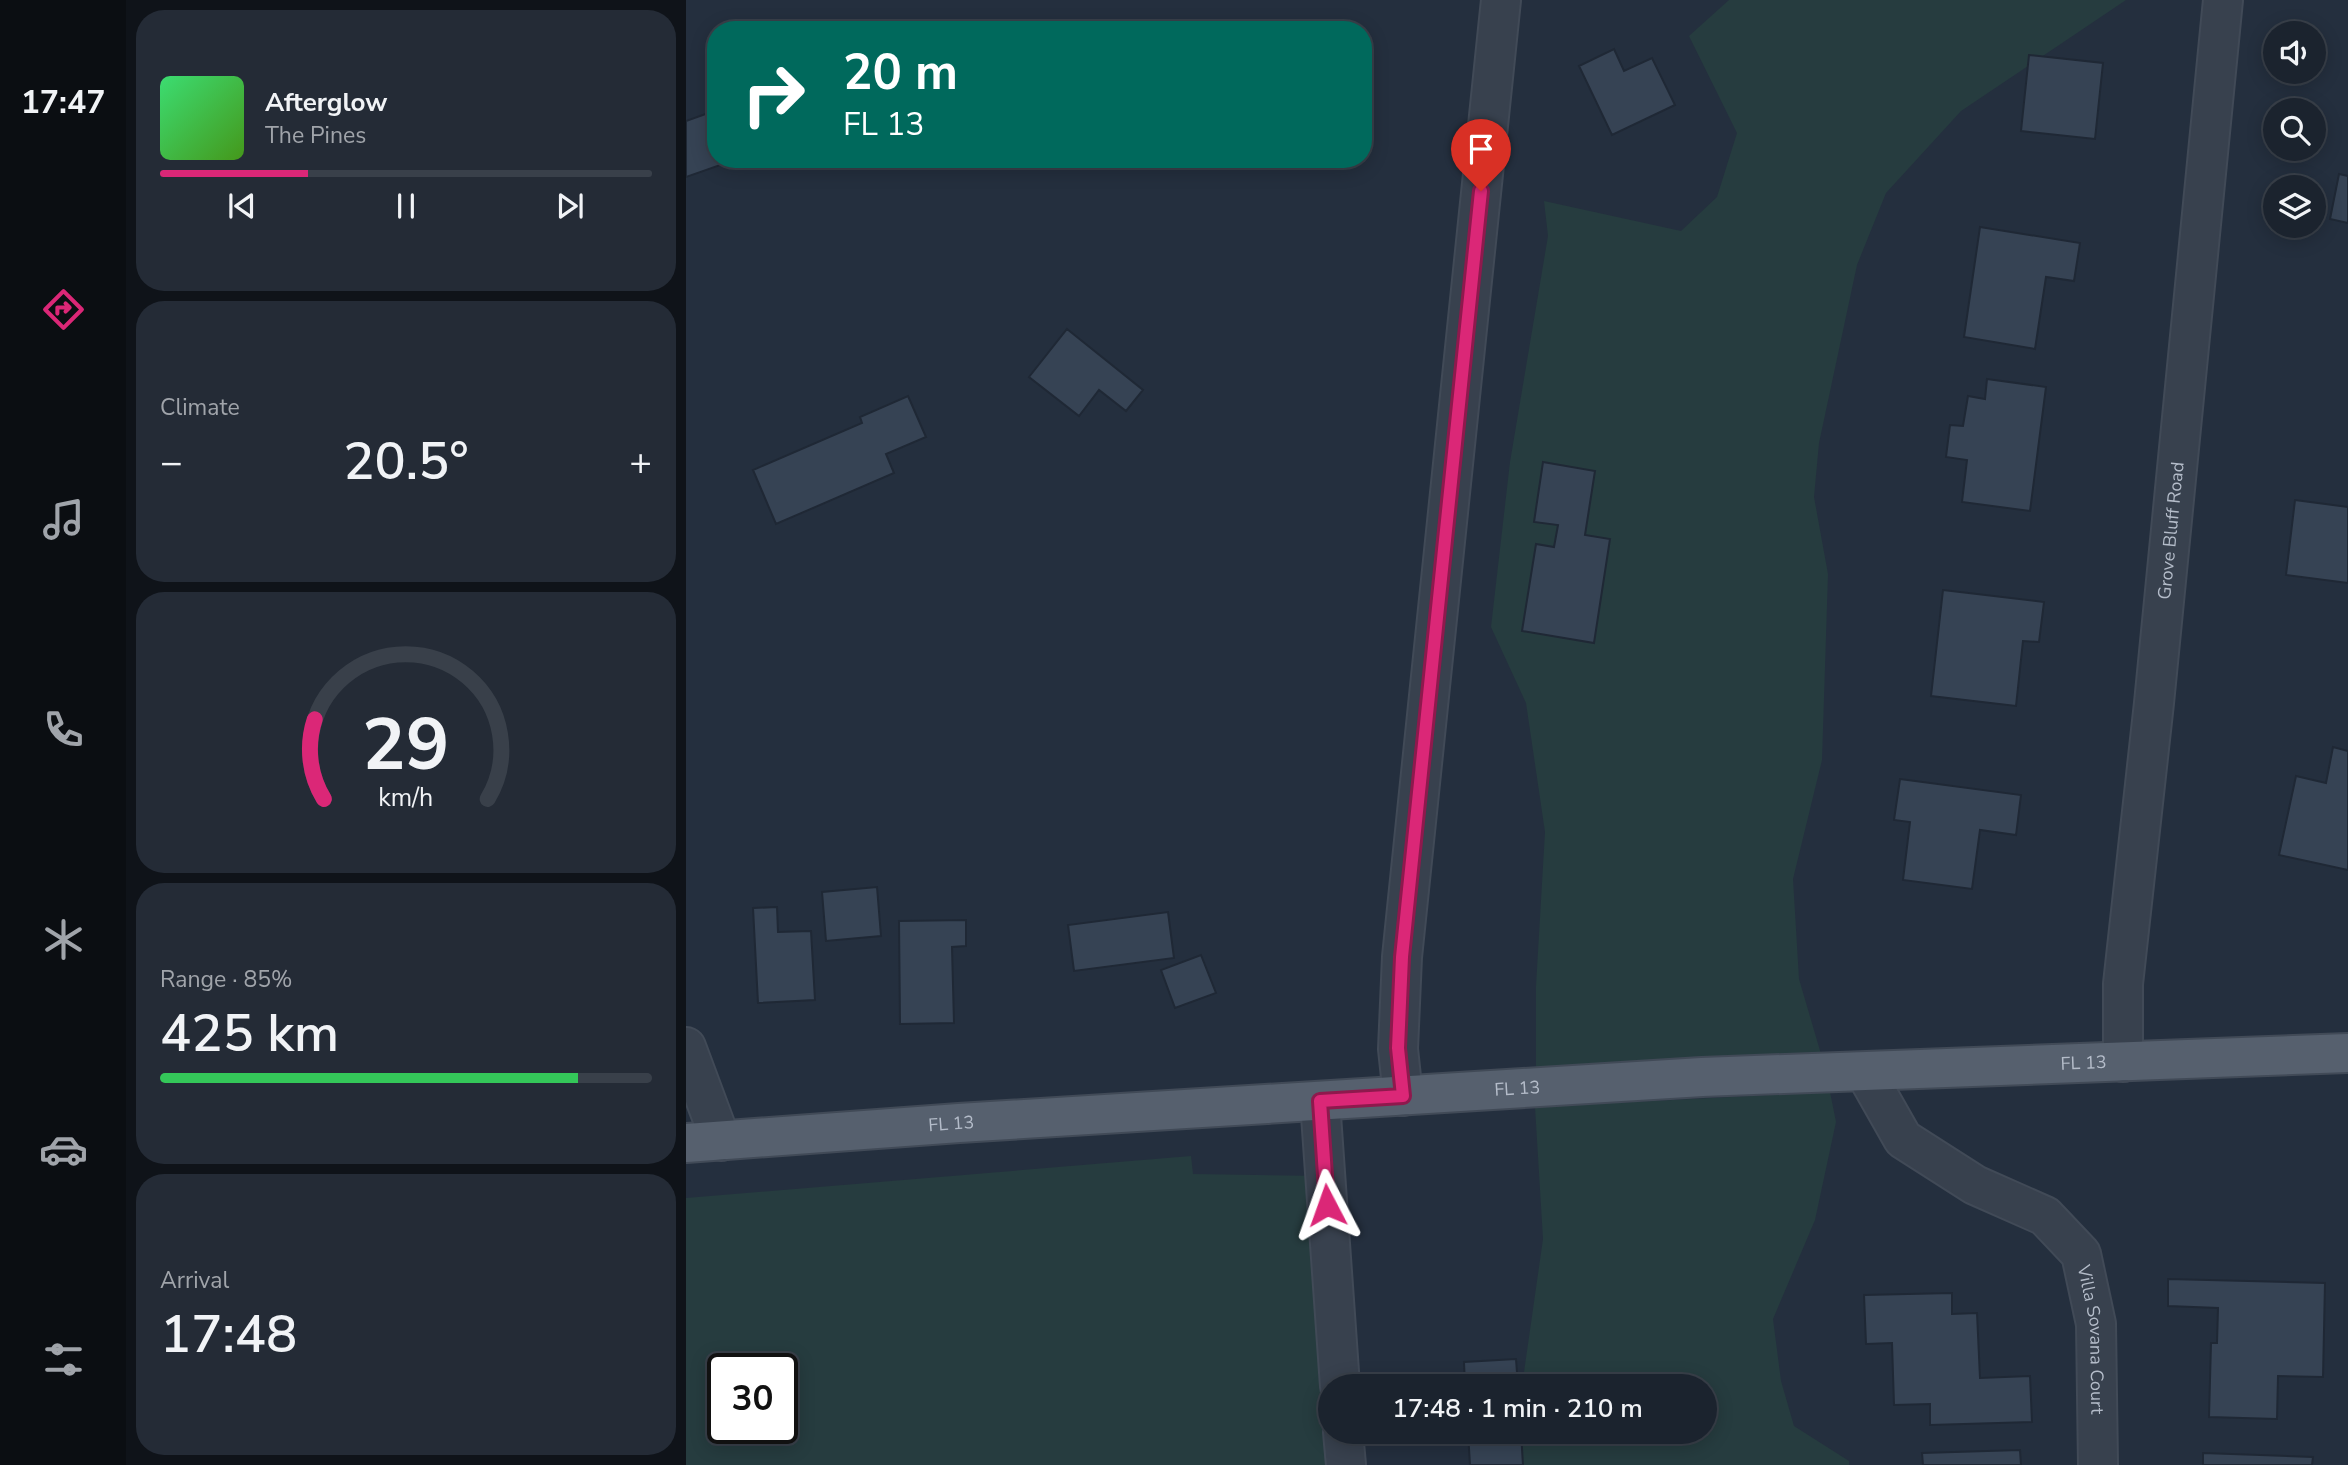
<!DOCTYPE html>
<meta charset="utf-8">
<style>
:root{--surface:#1b232e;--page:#242b36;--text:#f1f3f6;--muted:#a0a4aa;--line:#39404a;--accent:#db2777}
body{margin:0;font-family:"Nunito Sans",sans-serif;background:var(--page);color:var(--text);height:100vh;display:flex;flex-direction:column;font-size:26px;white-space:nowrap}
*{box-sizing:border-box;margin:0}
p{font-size:23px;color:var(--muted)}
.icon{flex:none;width:38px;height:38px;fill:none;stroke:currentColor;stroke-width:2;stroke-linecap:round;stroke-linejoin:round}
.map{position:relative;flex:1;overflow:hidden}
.details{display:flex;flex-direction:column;gap:10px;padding:10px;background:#0f1319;width:560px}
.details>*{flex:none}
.top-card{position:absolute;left:21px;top:21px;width:665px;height:147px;border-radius:28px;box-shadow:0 4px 18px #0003,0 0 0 2px var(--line);background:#00695c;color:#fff;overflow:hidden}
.tools{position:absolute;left:1577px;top:21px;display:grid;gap:14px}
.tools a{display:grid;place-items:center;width:63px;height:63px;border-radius:50%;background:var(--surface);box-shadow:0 4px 18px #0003,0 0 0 2px var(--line);font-size:35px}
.speed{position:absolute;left:21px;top:1353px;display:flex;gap:14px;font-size:35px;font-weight:700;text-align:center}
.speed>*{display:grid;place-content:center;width:91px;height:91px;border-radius:50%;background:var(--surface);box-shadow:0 4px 18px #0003,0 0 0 2px var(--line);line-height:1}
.speed .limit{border:4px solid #111;border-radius:10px;background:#fff;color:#111}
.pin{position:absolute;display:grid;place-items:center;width:60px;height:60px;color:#fff;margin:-72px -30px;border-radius:50% 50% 50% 0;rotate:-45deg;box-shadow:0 0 7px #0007}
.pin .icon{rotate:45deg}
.me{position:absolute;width:77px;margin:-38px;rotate:356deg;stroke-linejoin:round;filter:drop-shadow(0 0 5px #0008)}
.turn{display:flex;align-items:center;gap:24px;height:147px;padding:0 21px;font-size:32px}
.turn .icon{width:91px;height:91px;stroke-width:2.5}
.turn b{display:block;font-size:49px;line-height:60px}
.big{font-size:52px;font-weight:600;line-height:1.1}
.details .widget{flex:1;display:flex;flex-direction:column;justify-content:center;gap:10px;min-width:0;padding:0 24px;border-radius:28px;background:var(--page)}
.details .dial{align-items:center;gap:0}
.dial svg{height:182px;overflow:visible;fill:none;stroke:var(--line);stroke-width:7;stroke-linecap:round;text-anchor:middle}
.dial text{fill:var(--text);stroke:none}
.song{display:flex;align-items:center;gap:21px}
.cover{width:84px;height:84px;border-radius:10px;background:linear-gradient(135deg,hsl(140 70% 55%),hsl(100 70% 35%))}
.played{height:7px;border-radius:4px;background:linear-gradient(90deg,var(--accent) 30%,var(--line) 30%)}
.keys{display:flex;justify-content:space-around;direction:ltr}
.heat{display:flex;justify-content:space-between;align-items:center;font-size:38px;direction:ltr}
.charge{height:10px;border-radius:5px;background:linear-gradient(90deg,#34c759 85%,var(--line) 0)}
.trip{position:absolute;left:632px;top:1374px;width:399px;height:70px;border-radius:35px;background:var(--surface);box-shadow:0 4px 18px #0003,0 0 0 2px var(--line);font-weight:600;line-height:70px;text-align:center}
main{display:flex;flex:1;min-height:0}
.dock{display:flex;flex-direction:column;width:126px;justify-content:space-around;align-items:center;background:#0b0e12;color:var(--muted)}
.dock .icon{width:49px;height:49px}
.dock .selected{color:var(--accent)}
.dock b{font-size:32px;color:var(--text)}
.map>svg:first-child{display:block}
.green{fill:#263c3f;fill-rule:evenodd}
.building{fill:#364354;stroke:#1f2835;stroke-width:2}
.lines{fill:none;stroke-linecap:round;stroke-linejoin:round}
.minor-casing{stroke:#414a57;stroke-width:42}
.major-casing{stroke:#414a57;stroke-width:42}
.minor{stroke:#38414e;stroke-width:38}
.major{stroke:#56606e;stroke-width:38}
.route-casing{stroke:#8e194d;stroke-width:18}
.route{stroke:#db2777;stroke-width:12}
.labels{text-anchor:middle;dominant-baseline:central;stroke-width:7;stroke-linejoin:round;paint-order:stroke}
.street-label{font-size:18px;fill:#b4bcc9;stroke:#1d2633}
</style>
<main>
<nav class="dock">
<b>17:47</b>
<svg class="icon selected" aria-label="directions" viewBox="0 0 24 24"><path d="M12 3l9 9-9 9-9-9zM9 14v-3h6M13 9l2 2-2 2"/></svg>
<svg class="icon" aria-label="music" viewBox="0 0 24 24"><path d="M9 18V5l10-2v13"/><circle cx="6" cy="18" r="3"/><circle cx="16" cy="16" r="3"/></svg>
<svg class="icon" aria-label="phone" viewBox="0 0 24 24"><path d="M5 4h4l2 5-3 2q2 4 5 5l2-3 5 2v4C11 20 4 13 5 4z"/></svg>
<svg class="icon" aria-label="climate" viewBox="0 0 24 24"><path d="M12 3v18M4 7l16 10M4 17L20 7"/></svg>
<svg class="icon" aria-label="car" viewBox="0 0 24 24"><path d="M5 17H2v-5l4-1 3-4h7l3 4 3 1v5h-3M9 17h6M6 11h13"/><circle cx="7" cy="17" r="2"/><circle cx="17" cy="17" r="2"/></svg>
<svg class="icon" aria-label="filters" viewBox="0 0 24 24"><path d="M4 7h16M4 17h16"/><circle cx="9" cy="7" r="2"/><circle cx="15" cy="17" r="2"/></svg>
</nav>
<section class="details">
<div class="widget">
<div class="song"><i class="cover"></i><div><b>Afterglow</b><p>The Pines</p></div></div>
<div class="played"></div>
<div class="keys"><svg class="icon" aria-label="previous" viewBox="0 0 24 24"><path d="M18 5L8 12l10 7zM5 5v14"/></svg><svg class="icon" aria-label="pause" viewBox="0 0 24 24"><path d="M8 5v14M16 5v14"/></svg><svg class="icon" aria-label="next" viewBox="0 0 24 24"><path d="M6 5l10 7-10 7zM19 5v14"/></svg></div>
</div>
<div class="widget"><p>Climate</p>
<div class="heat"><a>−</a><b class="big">20.5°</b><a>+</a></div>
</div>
<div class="widget dial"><svg viewBox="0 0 100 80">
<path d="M14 69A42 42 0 1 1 86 69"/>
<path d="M14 69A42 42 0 0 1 10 34" stroke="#db2777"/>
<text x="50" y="56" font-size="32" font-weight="700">29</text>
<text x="50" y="72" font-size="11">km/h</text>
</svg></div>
<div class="widget"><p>Range · 85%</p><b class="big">425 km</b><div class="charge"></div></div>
<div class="widget"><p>Arrival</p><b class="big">17:48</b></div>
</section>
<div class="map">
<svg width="1662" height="1465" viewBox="0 0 1662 1465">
<rect width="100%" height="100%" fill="#242f3e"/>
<path class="green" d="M 1043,0 L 1440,0 L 1275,111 L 1200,193 L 1171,265 L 1133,443 L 1128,497 L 1142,574 L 1136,760 L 1107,879 L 1113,979 L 1135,1054 L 1018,1058 L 850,1068 L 850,986 L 859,832 L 840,703 L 805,627 L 824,462 L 862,236 L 858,201 L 995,231 L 1031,197 L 1051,133 L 1003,36 Z
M 1144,1092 L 1150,1122 L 1129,1220 L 1087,1319 L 1095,1381 L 1108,1426 L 1163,1461 L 1163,1465 L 833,1465 L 835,1432 L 1018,1432 L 1018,1386 L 836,1386 L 857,1239 L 849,1107 Z
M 505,1156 L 507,1174 L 639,1176 L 644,1432 L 657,1465 L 0,1465 L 0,1198 ZM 37,1368 L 96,1368 L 96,1428 L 37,1428 Z"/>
<path class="building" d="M 928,49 L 938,71 L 966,58 L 989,105 L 926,135 L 893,66 Z
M 1343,55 L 1417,63 L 1409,139 L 1335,131 Z
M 25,112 L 30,126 L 30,159 L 42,159 L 43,162 L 0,177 L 0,121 Z
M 1653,174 L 1662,176 L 1662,223 L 1644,219 Z
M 1294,227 L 1394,243 L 1388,281 L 1360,277 L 1349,349 L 1278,337 Z
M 381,329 L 457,390 L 440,411 L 413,390 L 393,416 L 343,377 Z
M 1301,379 L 1360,387 L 1344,511 L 1276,502 L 1281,460 L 1260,457 L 1264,425 L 1277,426 L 1282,396 L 1299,399 Z
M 222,396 L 240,437 L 200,454 L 208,473 L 90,524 L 67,470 L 176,423 L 174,417 Z
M 857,462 L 909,471 L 899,535 L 924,539 L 908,643 L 836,631 L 850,544 L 868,547 L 872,525 L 848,522 Z
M 1609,500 L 1662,507 L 1662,583 L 1600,575 Z
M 1257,590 L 1358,602 L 1353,642 L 1337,641 L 1330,706 L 1245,696 Z
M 1647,747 L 1662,751 L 1662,870 L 1593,855 L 1610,776 L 1640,783 Z
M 1214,779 L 1335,795 L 1330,835 L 1294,830 L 1286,889 L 1217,880 L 1224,822 L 1208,820 Z
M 191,887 L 195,936 L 140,941 L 136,892 Z
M 91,907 L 92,932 L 125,931 L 129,1000 L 72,1003 L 67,908 Z
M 482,912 L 488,958 L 388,971 L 382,925 Z
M 280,920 L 280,946 L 266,947 L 268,1023 L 214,1024 L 213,921 Z
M 515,955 L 530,993 L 489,1008 L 475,970 Z
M 1482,1279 L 1639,1283 L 1637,1377 L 1592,1376 L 1591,1419 L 1523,1417 L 1525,1343 L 1531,1343 L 1532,1308 L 1482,1306 Z
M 1266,1293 L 1266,1314 L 1291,1313 L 1294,1378 L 1344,1376 L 1346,1422 L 1244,1425 L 1244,1404 L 1208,1405 L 1206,1343 L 1180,1344 L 1178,1295 Z
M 830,1359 L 832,1386 L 779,1386 L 778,1362 Z
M 782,1432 L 835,1432 L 837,1465 L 784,1465 Z
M 1334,1450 L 1335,1465 L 1237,1465 L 1236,1453 Z
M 1517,1453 L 1627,1457 L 1626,1465 L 1517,1465 Z"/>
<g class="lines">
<defs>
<g id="minor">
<path d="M 0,1047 L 35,1141"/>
<path id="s1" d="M 1437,1062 L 1437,984 L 1468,703 L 1537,0"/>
<path id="s2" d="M 1179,1072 L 1217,1139 L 1289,1185 L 1359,1216 L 1395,1254 L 1410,1324 L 1412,1465"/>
<path d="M 717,1096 L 712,1049 L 716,957 L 815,0"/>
<path d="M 634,1101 L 654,1386"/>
<path d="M 657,1432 L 660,1465"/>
</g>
<g id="major">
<path id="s3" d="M 0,1143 L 273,1123 L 1016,1077 L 1662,1053"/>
</g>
</defs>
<use href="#minor" class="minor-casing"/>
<use href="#major" class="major-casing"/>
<use href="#minor" class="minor"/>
<use href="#major" class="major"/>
</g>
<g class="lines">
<defs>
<path id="route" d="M 641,1205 L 634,1101 L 717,1096 L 712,1048 L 716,957 L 795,191"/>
</defs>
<use href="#route" class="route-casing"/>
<use href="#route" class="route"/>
</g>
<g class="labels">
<g class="street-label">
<text stroke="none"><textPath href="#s1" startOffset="534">Grove Bluff Road</textPath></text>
<text stroke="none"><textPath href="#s3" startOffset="1400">FL 13</textPath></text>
<text stroke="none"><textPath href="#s3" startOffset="833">FL 13</textPath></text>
<text stroke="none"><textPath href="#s3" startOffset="266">FL 13</textPath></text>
<text stroke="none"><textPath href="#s2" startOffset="378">Villa Sovana Court</textPath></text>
</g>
</g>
</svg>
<div class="tools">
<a><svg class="icon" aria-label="sound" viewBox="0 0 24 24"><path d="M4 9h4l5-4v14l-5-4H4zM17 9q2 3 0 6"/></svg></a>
<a><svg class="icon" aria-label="search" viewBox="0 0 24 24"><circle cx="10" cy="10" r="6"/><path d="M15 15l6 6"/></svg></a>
<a><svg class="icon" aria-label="layers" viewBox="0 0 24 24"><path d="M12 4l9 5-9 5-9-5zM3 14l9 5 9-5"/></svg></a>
</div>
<div class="speed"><div class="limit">30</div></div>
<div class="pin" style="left:795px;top:191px;background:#d93025"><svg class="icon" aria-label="arrive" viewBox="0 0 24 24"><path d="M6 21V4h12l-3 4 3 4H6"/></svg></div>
<svg class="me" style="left:641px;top:1205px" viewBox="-20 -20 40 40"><path d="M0-17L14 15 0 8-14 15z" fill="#db2777" stroke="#fff" stroke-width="4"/></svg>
<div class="trip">17:48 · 1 min · 210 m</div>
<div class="top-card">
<div class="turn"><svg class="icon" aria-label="right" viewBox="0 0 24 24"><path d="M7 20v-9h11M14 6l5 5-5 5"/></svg><div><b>20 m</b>FL 13</div></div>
</div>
</div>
</main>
